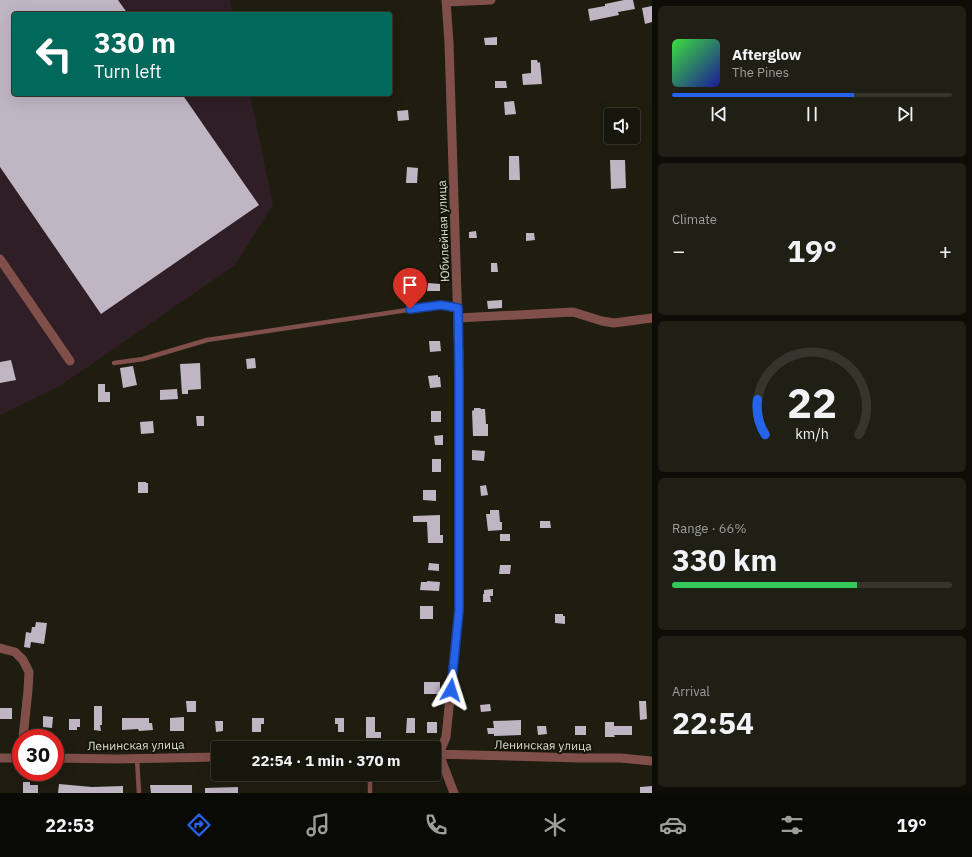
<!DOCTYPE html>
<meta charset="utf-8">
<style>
:root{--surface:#17160c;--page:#201f15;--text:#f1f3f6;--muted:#9e9f9d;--line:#36352d;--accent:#2563eb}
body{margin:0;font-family:"IBM Plex Sans",sans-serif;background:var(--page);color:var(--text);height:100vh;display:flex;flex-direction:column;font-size:15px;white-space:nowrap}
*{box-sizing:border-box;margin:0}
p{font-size:13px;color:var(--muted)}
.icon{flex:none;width:22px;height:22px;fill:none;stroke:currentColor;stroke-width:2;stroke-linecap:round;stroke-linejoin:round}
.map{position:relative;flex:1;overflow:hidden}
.sheet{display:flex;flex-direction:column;gap:6px;padding:6px;background:#0d0c07;width:320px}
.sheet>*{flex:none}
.top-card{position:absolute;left:12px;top:12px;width:380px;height:84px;border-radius:4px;box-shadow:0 4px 16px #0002,0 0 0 1px var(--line);background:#00695c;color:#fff;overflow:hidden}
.controls{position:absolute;left:604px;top:108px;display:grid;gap:8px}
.controls a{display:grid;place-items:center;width:36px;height:36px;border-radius:4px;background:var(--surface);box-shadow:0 4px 16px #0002,0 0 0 1px var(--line);font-size:20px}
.speed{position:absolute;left:12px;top:729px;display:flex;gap:8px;font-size:20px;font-weight:700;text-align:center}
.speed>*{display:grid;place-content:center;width:52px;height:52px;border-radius:50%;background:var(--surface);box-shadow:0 4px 16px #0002,0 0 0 1px var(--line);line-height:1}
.speed .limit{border:6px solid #d22;background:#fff;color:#111}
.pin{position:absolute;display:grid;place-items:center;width:34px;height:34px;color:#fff;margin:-41px -17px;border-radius:50% 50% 50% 0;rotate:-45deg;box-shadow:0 0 4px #0007}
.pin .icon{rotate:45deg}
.me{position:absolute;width:44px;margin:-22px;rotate:6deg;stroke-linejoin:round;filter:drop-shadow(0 0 3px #0008)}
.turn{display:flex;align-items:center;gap:14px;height:84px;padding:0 16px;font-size:18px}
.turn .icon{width:52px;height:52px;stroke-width:2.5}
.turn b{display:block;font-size:28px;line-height:34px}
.big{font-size:30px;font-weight:700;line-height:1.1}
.sheet .widget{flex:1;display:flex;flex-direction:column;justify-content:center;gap:6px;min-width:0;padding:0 14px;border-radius:6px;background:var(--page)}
.sheet .dial{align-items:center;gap:0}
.dial svg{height:104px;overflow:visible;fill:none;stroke:var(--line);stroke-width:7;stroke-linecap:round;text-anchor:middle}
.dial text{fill:var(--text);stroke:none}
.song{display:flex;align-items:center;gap:12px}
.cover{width:48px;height:48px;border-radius:6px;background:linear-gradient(135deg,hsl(120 70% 55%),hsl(240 70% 35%))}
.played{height:4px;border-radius:2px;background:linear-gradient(90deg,var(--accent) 65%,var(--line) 65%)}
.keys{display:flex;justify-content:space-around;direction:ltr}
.heat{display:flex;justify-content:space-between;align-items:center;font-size:22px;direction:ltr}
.charge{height:6px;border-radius:3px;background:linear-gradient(90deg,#34c759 66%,var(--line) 0)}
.trip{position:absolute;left:211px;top:741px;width:230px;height:40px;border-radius:4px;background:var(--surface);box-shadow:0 4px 16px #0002,0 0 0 1px var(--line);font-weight:700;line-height:40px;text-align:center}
.dock{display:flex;height:64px;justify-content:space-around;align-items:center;background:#090905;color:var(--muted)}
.dock .icon{width:28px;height:28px}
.dock .current{color:var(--accent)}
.dock b{font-size:18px;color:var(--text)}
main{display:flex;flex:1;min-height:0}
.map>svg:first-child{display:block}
.industrial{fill:#2f1e25}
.building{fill:#bfb5c3}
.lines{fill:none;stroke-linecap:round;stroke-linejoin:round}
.service{stroke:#804f49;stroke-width:4.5}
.minor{stroke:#804f49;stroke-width:9}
.route-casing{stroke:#184099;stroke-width:10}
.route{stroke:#2563eb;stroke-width:7}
.labels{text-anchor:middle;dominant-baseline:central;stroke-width:4;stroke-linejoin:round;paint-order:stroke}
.street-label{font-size:12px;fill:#dddcd3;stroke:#161408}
</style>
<main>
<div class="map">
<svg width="652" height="793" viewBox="0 0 652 793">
<rect width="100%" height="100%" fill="#1f1d10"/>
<path class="industrial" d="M 0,0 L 230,0 L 233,14 L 14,14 L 14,94 L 250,94 L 273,205 L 235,265 L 60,386 L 0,415 Z"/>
<path class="building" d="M 0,0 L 118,0 L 128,14 L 14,14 L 14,94 L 182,94 L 259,205 L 101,314 L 0,167 Z
M 624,0 L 633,0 L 635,9 L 618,12 L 619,15 L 590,21 L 588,9 L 605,6 L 605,4 Z
M 652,6 L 652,22 L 645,24 L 642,8 Z
M 497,37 L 497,45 L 485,45 L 484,38 Z
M 531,60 L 537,60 L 538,63 L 540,62 L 542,84 L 523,85 L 522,74 L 531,73 Z
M 495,81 L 506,81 L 507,88 L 495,88 Z
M 514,101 L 516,114 L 505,115 L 504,102 Z
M 408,110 L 409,120 L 398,121 L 397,111 Z
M 509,156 L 519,156 L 520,180 L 509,180 Z
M 610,160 L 625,160 L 626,188 L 611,189 Z
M 407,167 L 418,168 L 417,183 L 406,183 Z
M 476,231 L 477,238 L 469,238 L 469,232 Z
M 526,233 L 534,233 L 535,240 L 526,241 Z
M 491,263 L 497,263 L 498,272 L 491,272 Z
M 428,283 L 440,284 L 440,291 L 427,291 Z
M 502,300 L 502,308 L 488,309 L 487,301 Z
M 429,341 L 440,341 L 441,351 L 430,352 Z
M 255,358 L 256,368 L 247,369 L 246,359 Z
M 11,360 L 16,380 L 0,383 L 0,362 Z
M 200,363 L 201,389 L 188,390 L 188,394 L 182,394 L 180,364 Z
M 133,366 L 137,385 L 123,388 L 120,368 Z
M 438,375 L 438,377 L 440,377 L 441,387 L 430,388 L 428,376 Z
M 98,384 L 105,384 L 105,392 L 110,392 L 110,402 L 98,402 Z
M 177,389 L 178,399 L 160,400 L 160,390 Z
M 474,408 L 480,408 L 481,409 L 485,409 L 486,424 L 488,424 L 488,436 L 473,436 L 472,411 L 474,410 Z
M 431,411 L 441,411 L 441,422 L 431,422 Z
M 196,416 L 204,416 L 204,426 L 197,426 Z
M 153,421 L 154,433 L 141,434 L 140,422 Z
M 443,435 L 443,445 L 435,445 L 434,436 Z
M 472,450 L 485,451 L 484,461 L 472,460 Z
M 432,459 L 441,459 L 441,472 L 432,472 Z
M 138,482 L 146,482 L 146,483 L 148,483 L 148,493 L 138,493 Z
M 486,485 L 488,495 L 481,496 L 480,486 Z
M 423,490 L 436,490 L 436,501 L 423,500 Z
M 490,510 L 499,510 L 500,522 L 502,522 L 502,530 L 488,531 L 486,514 L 490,514 Z
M 440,515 L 440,535 L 443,535 L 443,543 L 428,543 L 427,522 L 413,522 L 413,516 Z
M 540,521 L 550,521 L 551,528 L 540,528 Z
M 500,534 L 510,534 L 510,541 L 500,541 Z
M 429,563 L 439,564 L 439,571 L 428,570 Z
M 500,565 L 511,565 L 510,574 L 499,574 Z
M 427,581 L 440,582 L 439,591 L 420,590 L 421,582 L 427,582 Z
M 493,589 L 493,596 L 490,596 L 491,602 L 483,602 L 483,594 L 484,594 L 484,590 Z
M 420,606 L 433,606 L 433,619 L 420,619 Z
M 555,614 L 563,614 L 563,616 L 565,616 L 565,624 L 555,623 Z
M 36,622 L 47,623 L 44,644 L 31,642 L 30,648 L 24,647 L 26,632 L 31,633 L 32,627 L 35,627 Z
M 424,682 L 440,682 L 440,694 L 424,694 Z
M 186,701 L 196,701 L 196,712 L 187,712 Z
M 639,701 L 646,701 L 647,719 L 640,720 Z
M 490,704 L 491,711 L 481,712 L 480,705 Z
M 94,706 L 102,706 L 102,725 L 100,725 L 101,731 L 94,730 Z
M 0,708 L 12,708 L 12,719 L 0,719 Z
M 43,716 L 53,717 L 52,728 L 43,727 Z
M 184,717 L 184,731 L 170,731 L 170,718 Z
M 366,717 L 375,717 L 375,732 L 381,732 L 381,738 L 366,738 Z
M 122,718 L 149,718 L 149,723 L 152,723 L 153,730 L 139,731 L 138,729 L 122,730 Z
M 252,718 L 264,718 L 264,724 L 261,724 L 261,732 L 252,732 Z
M 335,718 L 344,718 L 344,732 L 338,732 L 338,724 L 335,724 Z
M 407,718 L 415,718 L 415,733 L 406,733 Z
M 69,719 L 80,719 L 80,727 L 77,727 L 77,730 L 69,730 Z
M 521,720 L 521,735 L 494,736 L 494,734 L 488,734 L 487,728 L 494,728 L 493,721 Z
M 215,721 L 223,721 L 223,731 L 216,732 Z
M 427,722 L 437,722 L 437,733 L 427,733 Z
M 605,722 L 614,722 L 614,726 L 632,726 L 632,735 L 614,735 L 615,737 L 605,737 Z
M 537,726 L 546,726 L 547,734 L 538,735 Z
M 575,726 L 586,726 L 586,735 L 575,735 Z
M 345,774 L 363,774 L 362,782 L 345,781 Z
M 23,782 L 30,782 L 30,785 L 38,785 L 38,793 L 23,793 Z
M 59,784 L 92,787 L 123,786 L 123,793 L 58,793 Z
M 150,785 L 192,785 L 192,793 L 151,793 Z
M 652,786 L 652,793 L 640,793 L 640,787 Z
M 238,787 L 238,793 L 205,793 L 205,788 Z"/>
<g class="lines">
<path class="service" d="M 114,363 L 143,359 L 207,340 L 441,305 L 458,307
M 137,759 L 139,793
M 370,774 L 370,793"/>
<path class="minor" d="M 446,0 L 449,43 L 459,357 L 459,610 L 446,737 L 439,754 L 454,793
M 446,2 L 491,0
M 0,259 L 70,361
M 458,318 L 573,312 L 602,321 L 614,323 L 652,318
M 0,648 L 15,652 L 23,660 L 29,672 L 28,690 L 23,738
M 436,754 L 580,758 L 620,758 L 652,761
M 0,758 L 21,758
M 55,758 L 117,759 L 218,757"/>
</g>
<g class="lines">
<defs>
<path id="route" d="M 410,309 L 441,305 L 458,308 L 459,373 L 459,610 L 451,690"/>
</defs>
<use href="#route" class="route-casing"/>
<use href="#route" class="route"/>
</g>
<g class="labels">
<g class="street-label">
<text transform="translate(443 231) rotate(-92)">Юбилейная улица</text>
<text transform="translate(136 745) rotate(-1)">Ленинская улица</text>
<text transform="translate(543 745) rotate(1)">Ленинская улица</text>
</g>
</g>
</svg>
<div class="controls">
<a><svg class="icon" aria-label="sound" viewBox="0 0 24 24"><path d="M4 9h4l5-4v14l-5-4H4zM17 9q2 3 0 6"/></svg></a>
</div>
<div class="speed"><div class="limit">30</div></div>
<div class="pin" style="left:410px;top:309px;background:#d93025"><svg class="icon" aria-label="arrive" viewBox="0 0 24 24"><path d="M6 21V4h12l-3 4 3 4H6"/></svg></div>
<svg class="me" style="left:451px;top:690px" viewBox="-20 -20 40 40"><path d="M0-17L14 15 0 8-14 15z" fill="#2563eb" stroke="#fff" stroke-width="4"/></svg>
<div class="trip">22:54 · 1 min · 370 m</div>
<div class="top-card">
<div class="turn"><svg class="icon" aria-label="left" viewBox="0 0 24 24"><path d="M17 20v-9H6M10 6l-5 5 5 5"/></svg><div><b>330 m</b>Turn left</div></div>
</div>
</div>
<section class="sheet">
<div class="widget">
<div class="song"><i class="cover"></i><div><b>Afterglow</b><p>The Pines</p></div></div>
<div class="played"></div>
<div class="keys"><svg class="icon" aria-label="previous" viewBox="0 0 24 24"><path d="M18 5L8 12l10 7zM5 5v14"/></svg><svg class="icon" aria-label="pause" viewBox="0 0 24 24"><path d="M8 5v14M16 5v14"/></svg><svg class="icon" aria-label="next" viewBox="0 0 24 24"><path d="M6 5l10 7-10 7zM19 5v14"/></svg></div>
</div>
<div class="widget"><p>Climate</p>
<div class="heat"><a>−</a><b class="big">19°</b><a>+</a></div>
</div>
<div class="widget dial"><svg viewBox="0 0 100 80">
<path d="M14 69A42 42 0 1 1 86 69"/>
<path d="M14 69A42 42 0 0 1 8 42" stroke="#2563eb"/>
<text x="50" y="56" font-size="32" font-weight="700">22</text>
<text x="50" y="72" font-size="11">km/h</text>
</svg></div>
<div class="widget"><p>Range · 66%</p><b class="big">330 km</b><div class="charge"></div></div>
<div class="widget"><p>Arrival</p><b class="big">22:54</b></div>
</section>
</main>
<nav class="dock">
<b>22:53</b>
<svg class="icon current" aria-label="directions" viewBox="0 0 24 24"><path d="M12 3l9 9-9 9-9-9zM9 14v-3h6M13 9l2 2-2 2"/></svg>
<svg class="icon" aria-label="music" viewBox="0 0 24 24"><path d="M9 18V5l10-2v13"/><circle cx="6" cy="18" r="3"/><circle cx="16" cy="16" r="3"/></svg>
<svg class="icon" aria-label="phone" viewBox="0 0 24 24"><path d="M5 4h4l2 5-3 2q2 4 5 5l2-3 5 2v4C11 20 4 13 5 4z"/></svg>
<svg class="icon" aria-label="climate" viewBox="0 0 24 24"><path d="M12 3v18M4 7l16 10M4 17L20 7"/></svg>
<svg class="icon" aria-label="car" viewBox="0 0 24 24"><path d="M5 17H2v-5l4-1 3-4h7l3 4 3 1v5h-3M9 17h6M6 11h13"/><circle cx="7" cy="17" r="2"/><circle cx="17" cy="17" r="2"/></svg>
<svg class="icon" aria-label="filters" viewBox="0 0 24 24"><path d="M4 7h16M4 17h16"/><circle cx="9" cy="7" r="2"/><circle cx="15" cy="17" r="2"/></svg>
<b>19°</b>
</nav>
